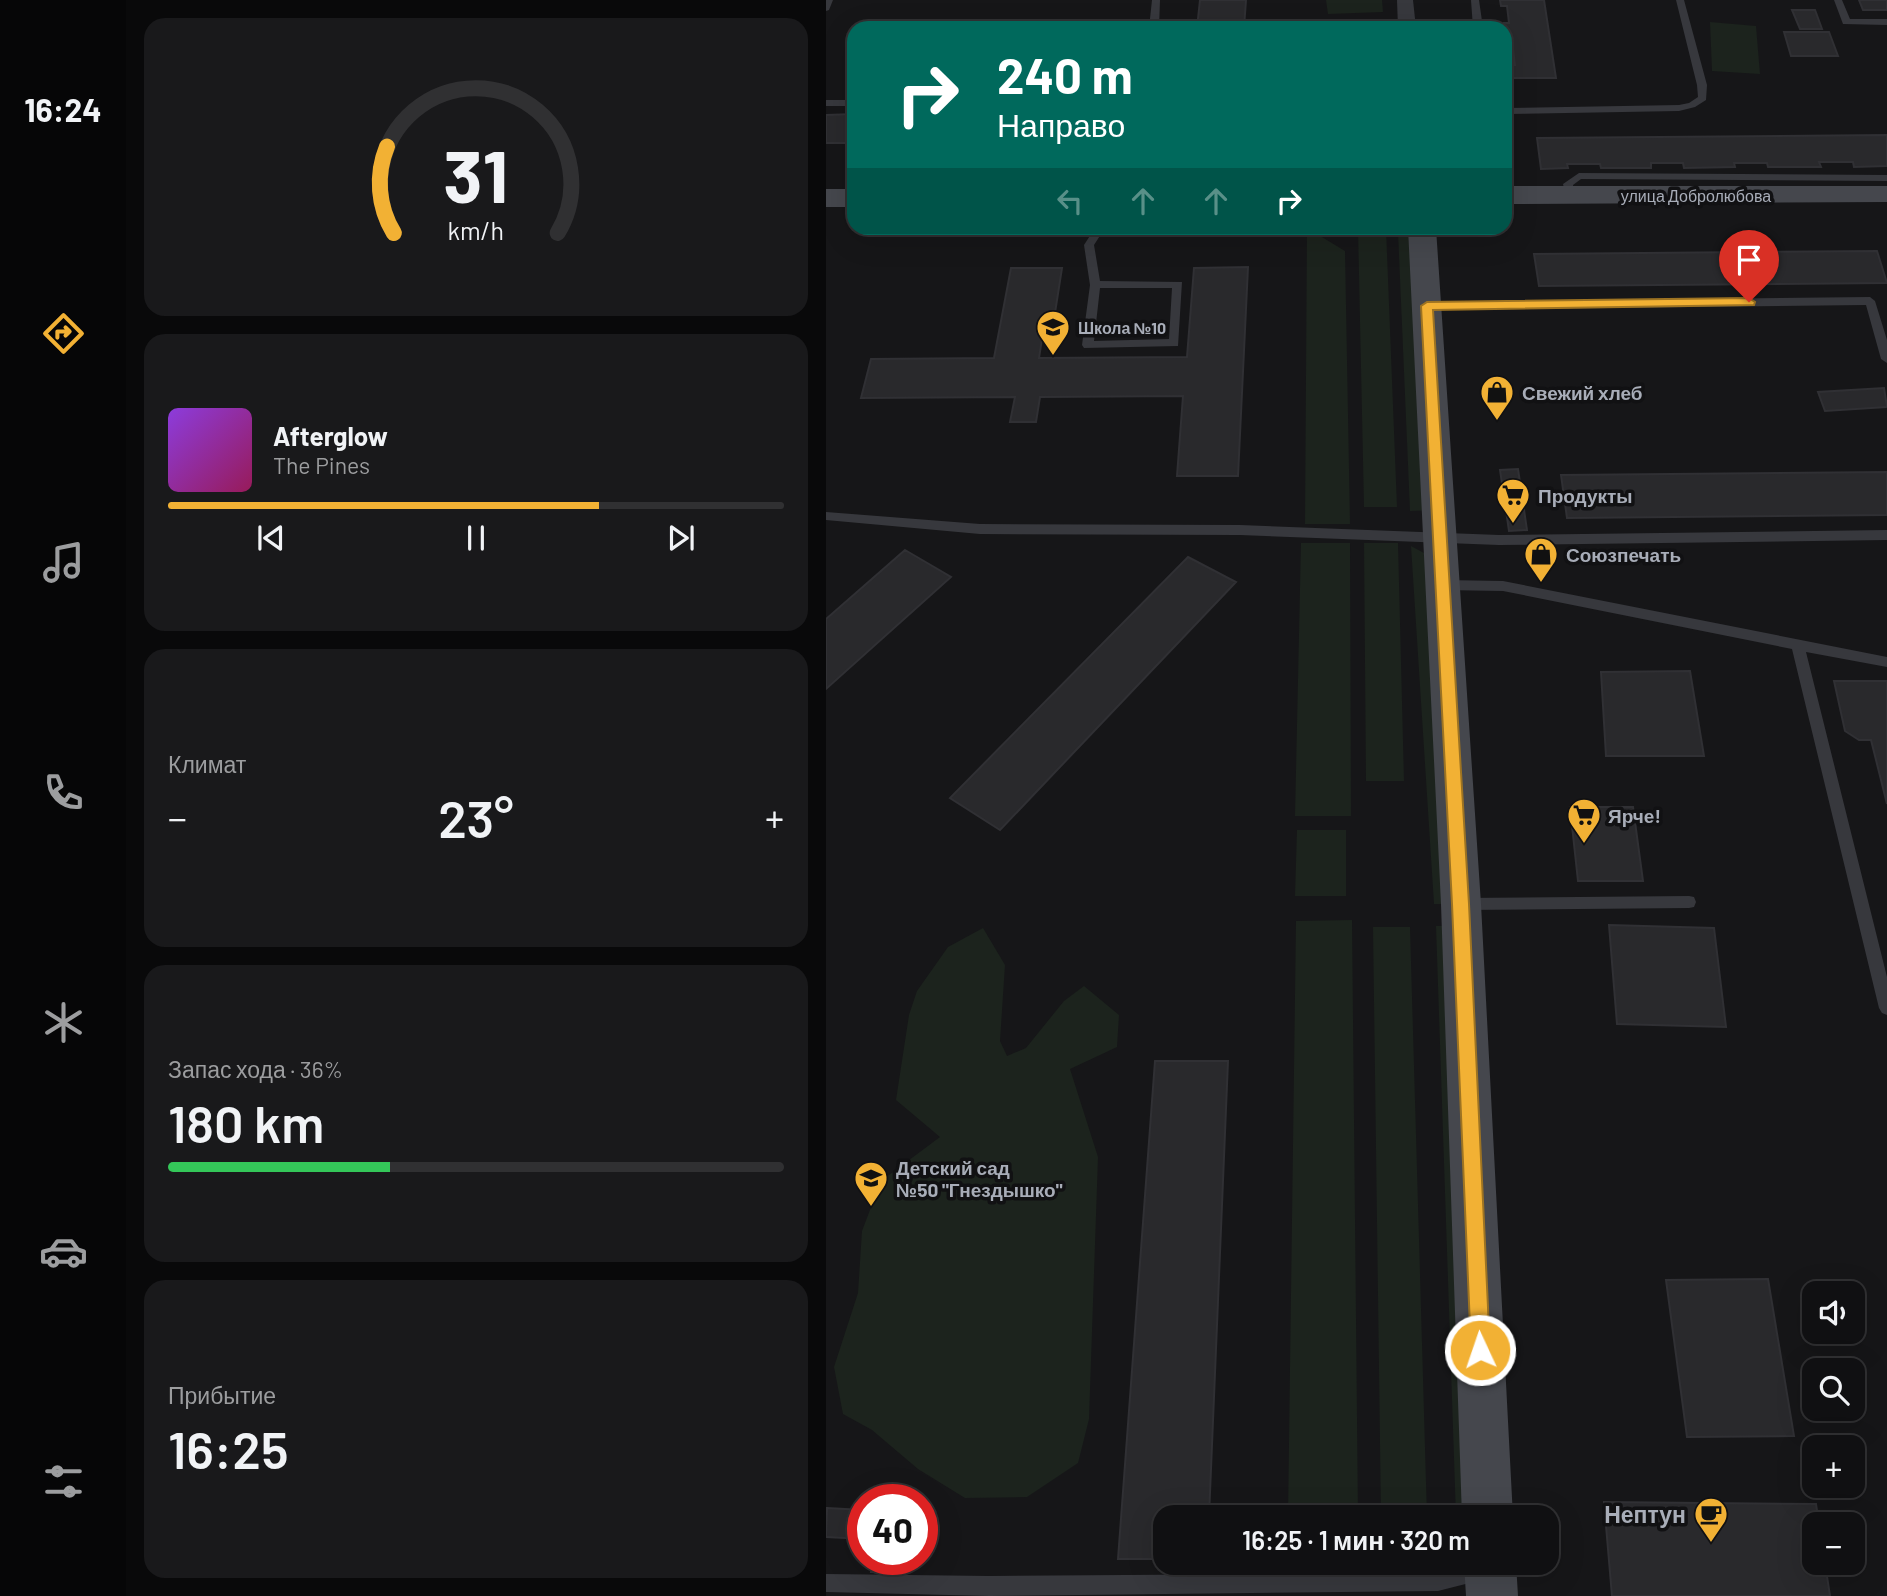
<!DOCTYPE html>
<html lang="ru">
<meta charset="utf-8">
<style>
:root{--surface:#101012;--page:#19191b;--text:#f1f3f6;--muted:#9c9d9f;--line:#303032;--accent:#f2b134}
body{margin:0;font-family:Barlow,sans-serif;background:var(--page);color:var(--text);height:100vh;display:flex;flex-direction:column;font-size:26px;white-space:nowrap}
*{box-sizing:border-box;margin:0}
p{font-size:23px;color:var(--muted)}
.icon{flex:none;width:38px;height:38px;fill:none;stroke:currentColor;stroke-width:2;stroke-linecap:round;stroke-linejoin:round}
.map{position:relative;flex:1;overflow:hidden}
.panel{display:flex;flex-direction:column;gap:18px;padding:18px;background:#09090a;width:700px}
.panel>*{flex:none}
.banner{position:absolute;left:21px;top:21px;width:665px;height:214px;border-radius:21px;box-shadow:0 7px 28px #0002,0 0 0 2px var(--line);background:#00695c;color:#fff;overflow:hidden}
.fabs{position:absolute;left:976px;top:1281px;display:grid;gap:14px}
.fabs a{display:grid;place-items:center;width:63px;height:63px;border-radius:14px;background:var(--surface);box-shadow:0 7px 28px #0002,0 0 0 2px var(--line);font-size:35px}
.speed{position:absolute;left:21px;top:1484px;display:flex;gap:14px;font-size:35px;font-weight:700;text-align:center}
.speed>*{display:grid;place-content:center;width:91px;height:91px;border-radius:50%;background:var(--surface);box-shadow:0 7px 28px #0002,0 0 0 2px var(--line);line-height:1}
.speed .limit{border:10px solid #d22;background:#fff;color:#111}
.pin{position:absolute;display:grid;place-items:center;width:60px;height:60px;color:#fff;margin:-72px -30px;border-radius:50% 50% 50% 0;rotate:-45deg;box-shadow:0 0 7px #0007}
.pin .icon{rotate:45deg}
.me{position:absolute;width:77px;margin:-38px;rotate:357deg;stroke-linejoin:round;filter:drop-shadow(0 0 5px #0008)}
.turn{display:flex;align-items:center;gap:24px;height:147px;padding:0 35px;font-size:32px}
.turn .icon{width:91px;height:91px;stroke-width:2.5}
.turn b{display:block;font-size:49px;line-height:60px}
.lanes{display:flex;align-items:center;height:66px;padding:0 35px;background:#0003;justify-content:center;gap:35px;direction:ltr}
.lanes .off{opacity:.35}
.big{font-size:52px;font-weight:600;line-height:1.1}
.panel .tile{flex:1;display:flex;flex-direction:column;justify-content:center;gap:10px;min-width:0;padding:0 24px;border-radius:21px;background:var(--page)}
.panel .dial{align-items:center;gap:0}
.dial svg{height:182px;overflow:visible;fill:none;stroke:var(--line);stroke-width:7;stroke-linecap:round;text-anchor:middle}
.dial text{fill:var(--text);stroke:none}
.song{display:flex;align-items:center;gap:21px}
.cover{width:84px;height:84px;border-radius:10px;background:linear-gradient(135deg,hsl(270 70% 55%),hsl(330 70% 35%))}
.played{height:7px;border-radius:4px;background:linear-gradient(90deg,var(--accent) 70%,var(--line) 70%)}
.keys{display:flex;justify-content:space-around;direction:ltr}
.heat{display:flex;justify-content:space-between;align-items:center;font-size:38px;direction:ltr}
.charge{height:10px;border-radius:5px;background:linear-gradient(90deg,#34c759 36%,var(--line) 0)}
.trip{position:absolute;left:327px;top:1505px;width:406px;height:70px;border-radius:21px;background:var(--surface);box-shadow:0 7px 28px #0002,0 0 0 2px var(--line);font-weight:600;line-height:70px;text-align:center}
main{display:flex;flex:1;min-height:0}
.tab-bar{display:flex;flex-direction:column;width:126px;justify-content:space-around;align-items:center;background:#060607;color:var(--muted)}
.tab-bar .icon{width:49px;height:49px}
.tab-bar .active{color:var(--accent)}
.tab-bar b{font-size:32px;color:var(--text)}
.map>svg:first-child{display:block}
.green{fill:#1c231d}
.building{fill:#29292c;stroke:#303034;stroke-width:2}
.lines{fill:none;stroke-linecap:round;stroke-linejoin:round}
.lane{fill:#37383d;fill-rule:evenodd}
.street{fill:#37383d;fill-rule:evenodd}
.secondary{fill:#45474d;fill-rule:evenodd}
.route{fill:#f2b134;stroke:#9d7322;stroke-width:2}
.labels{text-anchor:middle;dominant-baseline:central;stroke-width:7;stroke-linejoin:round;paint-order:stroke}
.far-street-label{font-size:16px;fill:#a8adb8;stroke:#111113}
.far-poi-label{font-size:16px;font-weight:bold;fill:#a8adb8;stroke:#111113;text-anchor:start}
.poi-label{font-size:19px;font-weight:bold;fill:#a8adb8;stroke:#111113;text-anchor:start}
.near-poi-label{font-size:23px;font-weight:bold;fill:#a8adb8;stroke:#111113;text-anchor:end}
</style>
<main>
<nav class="tab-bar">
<b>16:24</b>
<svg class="icon active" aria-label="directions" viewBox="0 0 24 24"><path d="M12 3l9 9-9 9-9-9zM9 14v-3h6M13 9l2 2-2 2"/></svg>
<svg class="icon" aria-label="music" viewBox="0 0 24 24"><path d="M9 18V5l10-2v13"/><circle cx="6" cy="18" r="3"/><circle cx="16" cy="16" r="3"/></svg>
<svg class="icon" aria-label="phone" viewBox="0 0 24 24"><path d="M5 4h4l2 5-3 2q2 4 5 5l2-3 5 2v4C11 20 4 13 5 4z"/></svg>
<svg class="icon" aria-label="climate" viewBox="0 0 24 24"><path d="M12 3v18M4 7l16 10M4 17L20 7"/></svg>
<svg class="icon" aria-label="car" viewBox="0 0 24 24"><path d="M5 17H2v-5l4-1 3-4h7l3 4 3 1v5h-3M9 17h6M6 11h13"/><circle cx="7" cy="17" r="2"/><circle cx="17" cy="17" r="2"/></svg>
<svg class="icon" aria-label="filters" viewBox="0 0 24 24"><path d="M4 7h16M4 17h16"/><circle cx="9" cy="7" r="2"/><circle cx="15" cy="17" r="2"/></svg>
</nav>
<section class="panel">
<div class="tile dial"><svg viewBox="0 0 100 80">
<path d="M14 69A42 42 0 1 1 86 69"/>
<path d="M14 69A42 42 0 0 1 11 31" stroke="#f2b134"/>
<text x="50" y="56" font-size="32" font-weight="700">31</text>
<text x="50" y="72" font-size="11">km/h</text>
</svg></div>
<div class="tile">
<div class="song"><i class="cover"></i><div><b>Afterglow</b><p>The Pines</p></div></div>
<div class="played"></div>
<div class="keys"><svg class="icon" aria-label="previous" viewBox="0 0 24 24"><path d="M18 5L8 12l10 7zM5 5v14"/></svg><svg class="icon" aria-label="pause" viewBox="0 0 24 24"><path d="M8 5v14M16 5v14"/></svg><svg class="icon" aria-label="next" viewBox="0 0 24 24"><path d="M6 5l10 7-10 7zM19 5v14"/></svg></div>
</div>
<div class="tile"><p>Климат</p>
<div class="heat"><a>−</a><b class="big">23°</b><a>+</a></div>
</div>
<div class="tile"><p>Запас хода · 36%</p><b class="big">180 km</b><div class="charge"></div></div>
<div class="tile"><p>Прибытие</p><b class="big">16:25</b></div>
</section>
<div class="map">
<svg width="1061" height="1596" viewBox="0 0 1061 1596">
<rect width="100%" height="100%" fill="#161618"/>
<path class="green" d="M 500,0 L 556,0 L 557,12 L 502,14 Z
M 884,22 L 930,26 L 934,74 L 886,71 Z
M 481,228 L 519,251 L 524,524 L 479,524 Z
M 532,228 L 560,228 L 571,507 L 538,507 Z
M 596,231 L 613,510 L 584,511 L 572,232 Z
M 475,543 L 524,543 L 525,816 L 469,816 Z
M 538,543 L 572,543 L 578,781 L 540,781 Z
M 585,546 L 609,559 L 635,904 L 608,904 Z
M 471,830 L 520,830 L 520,896 L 469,896 Z
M 526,920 L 532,1517 L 462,1517 L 470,921 Z
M 610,926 L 637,926 L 664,1517 L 630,1517 Z
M 547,927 L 584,927 L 601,1517 L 555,1517 Z
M 157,928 L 179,965 L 174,1041 L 181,1056 L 200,1048 L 238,1001 L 258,986 L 293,1015 L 291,1047 L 244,1069 L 272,1157 L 263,1419 L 252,1463 L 201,1497 L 139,1498 L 92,1469 L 46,1430 L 17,1414 L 8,1367 L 32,1293 L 36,1231 L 55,1181 L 114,1137 L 70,1100 L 83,1015 L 91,991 L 122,947 Z"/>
<path class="building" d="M 374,0 L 420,0 L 418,28 L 371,28 Z
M 674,0 L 718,0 L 730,78 L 685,78 L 684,65 L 689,65 L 687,48 L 681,48 L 678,23 L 683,23 L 681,6 L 675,6 Z
M 1033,0 L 1061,0 L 1061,10 L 1037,10 Z
M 966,10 L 989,10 L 996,29 L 974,29 Z
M 958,32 L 1003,32 L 1012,56 L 965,56 Z
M 28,114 L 28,143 L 0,143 L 0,115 Z
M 1061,135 L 1061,166 L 1028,167 L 1027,162 L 993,162 L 995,167 L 942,167 L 941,163 L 908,163 L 909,167 L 858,168 L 857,163 L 825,163 L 825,168 L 775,168 L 774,164 L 741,164 L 742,168 L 715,169 L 711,138 Z
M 1051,251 L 1061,283 L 713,286 L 708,254 Z
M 422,267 L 412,476 L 351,476 L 357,396 L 214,397 L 210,422 L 184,422 L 189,397 L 35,398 L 45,359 L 168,358 L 185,268 L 236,268 L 226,332 L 217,332 L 213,358 L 361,357 L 368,268 Z
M 1058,388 L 1061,407 L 999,411 L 992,392 Z
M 692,469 L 701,530 L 683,531 L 674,470 Z
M 1061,472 L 1061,515 L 741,518 L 735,475 Z
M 79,550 L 125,577 L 0,689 L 0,619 Z
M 362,557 L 410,582 L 174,830 L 124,798 Z
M 864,671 L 878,756 L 780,756 L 775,672 Z
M 1008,681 L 1061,681 L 1061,804 L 1045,740 L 1033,740 L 1019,731 Z
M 744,807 L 807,807 L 817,881 L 752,881 Z
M 783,925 L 888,928 L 900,1027 L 791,1024 Z
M 329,1061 L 402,1061 L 383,1517 L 340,1517 L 340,1559 L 292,1559 Z
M 942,1279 L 968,1436 L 861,1437 L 840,1280 Z
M 778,1502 L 990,1504 L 993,1524 L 989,1524 L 989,1563 L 999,1563 L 1004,1596 L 786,1596 Z
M 1,1508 L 37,1510 L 37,1539 L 0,1537 Z
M 47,1559 L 67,1559 L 65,1573 L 45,1572 Z"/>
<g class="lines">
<path class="lane" d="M 0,0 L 7,0 L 3,10 L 0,11 Z
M 326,0 L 334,0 L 333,28 L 323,28 Z
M 645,0 L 653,0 L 657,28 L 647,28 Z
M 850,0 L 858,0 L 881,85 L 880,100 L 869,107 L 853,111 L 679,114 L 679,108 L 853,105 L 863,103 L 872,97 L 871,85 Z
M 1008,0 L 1016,0 L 1024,19 L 1061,19 L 1061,25 L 1017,24 Z
M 0,100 L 28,100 L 28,106 L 0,106 Z
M 753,173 L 1061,175 L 1061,181 L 755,179 L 747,185 L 748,197 L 740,197 L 737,184 Z
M 269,228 L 279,228 L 268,245 L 274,281 L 356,282 L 352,346 L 258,348 L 256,345 L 264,285 L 258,245 ZM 274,288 L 346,288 L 343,339 L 268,341 Z
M 1044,297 L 1049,301 L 1061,340 L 1061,363 L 1055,359 L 1040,305 L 601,310 L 596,306 L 601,302 Z
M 0,512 L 154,524 L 414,525 L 673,535 L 1061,530 L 1061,540 L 673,545 L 414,535 L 154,534 L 0,520 Z
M 617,580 L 677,581 L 1061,657 L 1061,667 L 980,652 L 1061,977 L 1061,1015 L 1056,1013 L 1053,1008 L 966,649 L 677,591 L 617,590 L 611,585 Z
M 863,896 L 868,897 L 870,902 L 868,907 L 863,908 L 636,910 L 631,909 L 629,904 L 631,899 L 636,898 Z
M 651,1563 L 663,1564 L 665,1571 L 663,1578 L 612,1591 L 163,1596 L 0,1592 L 0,1574 L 163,1576 L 612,1573 Z"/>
<path class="street" d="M 571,0 L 587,0 L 590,28 L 572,28 Z"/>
<path class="secondary" d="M 679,186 L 1061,186 L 1061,202 L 679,204 Z
M 0,189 L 28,189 L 28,207 L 0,207 Z
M 582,228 L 610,228 L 655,904 L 687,1517 L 636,1517 L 615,904 Z
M 638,1563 L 690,1563 L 692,1596 L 640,1596 Z"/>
</g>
<path class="route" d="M 923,298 L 929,302 L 928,305 L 607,310 L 643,904 L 664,1350 L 662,1357 L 654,1360 L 647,1357 L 645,1350 L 626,904 L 595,306 L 601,302 Z"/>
<defs>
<symbol id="school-pin" viewBox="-11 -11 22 30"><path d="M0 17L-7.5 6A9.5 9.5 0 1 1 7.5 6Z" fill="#f2b134" stroke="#111113"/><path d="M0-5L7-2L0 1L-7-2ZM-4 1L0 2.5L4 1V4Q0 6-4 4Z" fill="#111"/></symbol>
<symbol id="shop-pin" viewBox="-11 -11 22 30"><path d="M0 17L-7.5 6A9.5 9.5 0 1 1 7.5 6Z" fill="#f2b134" stroke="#111113"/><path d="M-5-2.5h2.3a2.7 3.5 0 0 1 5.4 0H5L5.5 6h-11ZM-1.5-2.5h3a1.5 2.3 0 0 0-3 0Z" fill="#111"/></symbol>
<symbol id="supermarket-pin" viewBox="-11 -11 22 30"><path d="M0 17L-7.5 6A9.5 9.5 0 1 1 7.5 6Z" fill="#f2b134" stroke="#111113"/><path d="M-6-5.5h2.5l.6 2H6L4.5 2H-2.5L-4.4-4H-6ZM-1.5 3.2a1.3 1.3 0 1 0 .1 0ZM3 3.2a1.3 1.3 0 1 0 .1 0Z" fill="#111"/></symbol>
<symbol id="cafe-pin" viewBox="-11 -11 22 30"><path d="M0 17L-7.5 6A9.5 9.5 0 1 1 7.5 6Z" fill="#f2b134" stroke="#111113"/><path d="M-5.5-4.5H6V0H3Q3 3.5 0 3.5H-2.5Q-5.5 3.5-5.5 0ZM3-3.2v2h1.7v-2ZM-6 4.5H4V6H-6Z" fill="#111"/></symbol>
</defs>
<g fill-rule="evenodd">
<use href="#school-pin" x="208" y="308" width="38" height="52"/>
<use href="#shop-pin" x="652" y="373" width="38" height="52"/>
<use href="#supermarket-pin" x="668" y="476" width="38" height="52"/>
<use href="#shop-pin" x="696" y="535" width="38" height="52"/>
<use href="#supermarket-pin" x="739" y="796" width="38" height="52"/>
<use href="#school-pin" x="26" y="1159" width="38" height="52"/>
<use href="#cafe-pin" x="866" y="1495" width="38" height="52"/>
</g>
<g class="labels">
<g class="far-street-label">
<text x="870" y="195">улица Добролюбова</text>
</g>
<g class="far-poi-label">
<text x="252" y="327">Школа №10</text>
</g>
<g class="poi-label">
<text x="696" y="392">Свежий хлеб</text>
<text x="712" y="495">Продукты</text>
<text x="740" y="554">Союзпечать</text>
<text x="782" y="815">Ярче!</text>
<text x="70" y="1167">Детский сад<tspan x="70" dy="22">№50 "Гнездышко"</tspan></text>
</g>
<g class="near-poi-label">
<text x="860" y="1514">Нептун</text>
</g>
</g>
</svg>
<div class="fabs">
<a><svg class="icon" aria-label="sound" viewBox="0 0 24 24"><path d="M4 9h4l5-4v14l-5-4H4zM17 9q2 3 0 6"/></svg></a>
<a><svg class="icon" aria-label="search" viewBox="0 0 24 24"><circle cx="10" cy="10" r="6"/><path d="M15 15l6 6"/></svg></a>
<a>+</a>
<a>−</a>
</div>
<div class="speed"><div class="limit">40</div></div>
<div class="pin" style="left:923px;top:302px;background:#d93025"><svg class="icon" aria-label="arrive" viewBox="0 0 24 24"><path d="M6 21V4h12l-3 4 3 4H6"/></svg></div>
<svg class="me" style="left:654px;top:1350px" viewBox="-20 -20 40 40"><circle r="17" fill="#f2b134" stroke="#fff" stroke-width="3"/><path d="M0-11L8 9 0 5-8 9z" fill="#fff"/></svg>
<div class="trip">16:25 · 1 мин · 320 m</div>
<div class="banner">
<div class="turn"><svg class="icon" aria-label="right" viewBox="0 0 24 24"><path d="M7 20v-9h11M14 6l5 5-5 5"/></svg><div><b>240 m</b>Направо</div></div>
<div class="lanes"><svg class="icon off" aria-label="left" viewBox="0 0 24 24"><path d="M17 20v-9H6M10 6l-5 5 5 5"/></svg><svg class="icon off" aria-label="ahead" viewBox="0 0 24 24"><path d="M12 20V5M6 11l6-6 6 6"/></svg><svg class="icon off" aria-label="ahead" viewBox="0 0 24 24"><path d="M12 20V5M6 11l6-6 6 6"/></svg><svg class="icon" aria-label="right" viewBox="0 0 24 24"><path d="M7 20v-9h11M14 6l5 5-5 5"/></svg></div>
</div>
</div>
</main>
